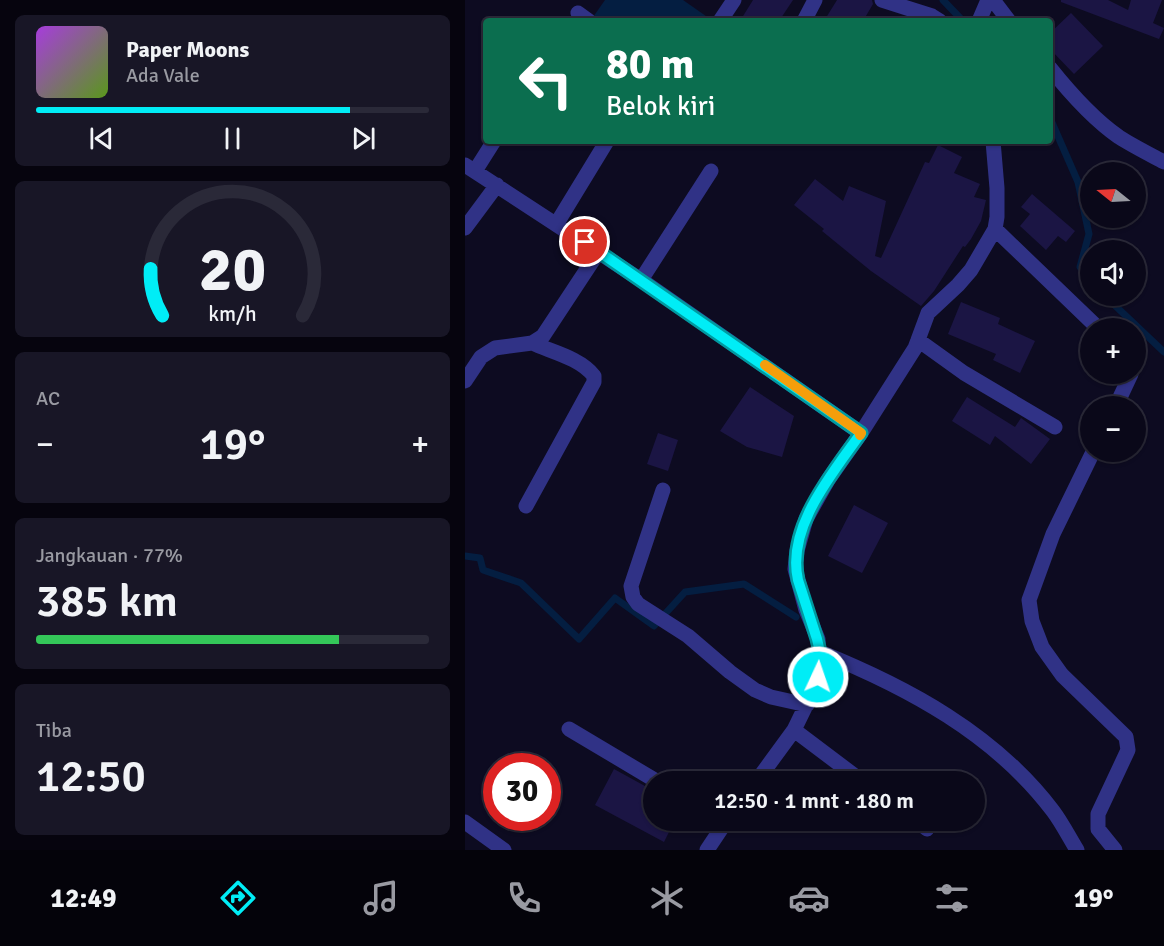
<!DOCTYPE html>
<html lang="id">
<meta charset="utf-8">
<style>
:root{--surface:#0a0819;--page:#181626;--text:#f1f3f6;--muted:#999aa2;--line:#2a2938;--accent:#00edf6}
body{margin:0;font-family:Signika,sans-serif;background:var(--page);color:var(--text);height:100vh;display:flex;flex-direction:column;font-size:22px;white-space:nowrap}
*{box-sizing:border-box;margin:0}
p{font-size:20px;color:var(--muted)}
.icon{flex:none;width:33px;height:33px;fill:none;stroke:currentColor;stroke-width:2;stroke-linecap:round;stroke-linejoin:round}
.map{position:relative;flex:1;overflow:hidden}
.side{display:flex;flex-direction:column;gap:15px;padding:15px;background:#06040e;width:465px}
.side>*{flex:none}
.hud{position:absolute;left:18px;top:18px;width:570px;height:126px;border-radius:6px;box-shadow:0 2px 4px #0004,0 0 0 2px var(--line);background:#0b6e4f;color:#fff;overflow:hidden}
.needle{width:39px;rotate:288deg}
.controls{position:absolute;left:615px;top:162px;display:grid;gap:12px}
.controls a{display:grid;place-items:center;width:66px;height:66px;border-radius:50%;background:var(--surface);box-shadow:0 2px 4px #0004,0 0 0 2px var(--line);font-size:30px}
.speed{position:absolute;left:18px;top:753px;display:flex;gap:12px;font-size:30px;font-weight:700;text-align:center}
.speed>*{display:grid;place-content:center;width:78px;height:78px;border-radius:50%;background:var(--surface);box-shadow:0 2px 4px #0004,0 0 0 2px var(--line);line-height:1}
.speed .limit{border:9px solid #d22;background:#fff;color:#111}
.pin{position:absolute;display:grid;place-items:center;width:51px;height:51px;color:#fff;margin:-26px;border:3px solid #fff;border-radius:50%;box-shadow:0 2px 6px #0007}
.me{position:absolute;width:66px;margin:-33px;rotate:3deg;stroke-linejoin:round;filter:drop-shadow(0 0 4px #0008)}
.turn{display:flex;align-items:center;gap:21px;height:126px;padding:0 24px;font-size:27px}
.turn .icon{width:78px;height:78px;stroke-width:2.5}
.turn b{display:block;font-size:42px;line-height:51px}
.big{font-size:45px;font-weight:600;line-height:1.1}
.side .widget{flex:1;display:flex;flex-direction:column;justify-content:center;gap:9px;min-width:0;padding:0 21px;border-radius:9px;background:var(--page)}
.side .dial{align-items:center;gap:0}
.dial svg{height:156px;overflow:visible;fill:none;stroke:var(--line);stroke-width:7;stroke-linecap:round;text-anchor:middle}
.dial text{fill:var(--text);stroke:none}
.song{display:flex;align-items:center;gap:18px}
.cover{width:72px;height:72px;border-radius:9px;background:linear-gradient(135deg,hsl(280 70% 55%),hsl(90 70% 35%))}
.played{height:6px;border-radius:3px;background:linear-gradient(90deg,var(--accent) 80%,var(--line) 80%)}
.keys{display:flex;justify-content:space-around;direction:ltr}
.heat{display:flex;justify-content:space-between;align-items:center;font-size:33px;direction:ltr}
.charge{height:9px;border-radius:4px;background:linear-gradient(90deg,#34c759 77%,var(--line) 0)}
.trip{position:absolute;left:178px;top:771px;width:342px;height:60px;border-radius:30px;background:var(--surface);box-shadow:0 2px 4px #0004,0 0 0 2px var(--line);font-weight:600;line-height:60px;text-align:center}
.dock{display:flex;height:96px;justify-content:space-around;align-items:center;background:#04030a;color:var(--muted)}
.dock .icon{width:42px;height:42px}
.dock .active{color:var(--accent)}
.dock b{font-size:27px;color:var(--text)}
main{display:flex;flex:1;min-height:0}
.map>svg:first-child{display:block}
.water{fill:#041e41}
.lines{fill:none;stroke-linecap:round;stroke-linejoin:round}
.stream{stroke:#041e41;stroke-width:7}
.building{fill:#1b1544}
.minor{stroke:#303286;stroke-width:15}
.route-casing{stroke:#009aa0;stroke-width:15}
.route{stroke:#00edf6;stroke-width:10}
.slow{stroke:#f59e0b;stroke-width:10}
</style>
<main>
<section class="side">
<div class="widget">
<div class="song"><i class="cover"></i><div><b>Paper Moons</b><p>Ada Vale</p></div></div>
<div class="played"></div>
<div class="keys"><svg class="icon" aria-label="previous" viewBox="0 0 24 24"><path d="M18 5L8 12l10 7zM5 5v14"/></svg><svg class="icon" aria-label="pause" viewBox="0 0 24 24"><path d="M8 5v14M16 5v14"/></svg><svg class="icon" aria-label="next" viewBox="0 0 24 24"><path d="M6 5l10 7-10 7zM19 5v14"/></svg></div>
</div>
<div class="widget dial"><svg viewBox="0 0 100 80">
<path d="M14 69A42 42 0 1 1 86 69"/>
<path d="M14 69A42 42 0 0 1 8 45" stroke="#00edf6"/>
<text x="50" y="56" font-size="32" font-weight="700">20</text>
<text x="50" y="72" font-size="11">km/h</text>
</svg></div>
<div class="widget"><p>AC</p>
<div class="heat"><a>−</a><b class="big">19°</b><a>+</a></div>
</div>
<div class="widget"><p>Jangkauan · 77%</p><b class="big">385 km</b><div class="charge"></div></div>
<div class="widget"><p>Tiba</p><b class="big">12:50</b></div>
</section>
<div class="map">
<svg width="699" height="850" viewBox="0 0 699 850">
<rect width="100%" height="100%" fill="#0d0b21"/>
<path class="water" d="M 140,0 L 218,0 L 248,21 L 127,21 L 126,20 Z"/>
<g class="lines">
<path class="stream" d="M 478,0 L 498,21
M 585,118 L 613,182 L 624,234 L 615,267 L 626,280
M 640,296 L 699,352
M 0,556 L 15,558 L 18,570 L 56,583 L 114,639 L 150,598 L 189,626 L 220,592 L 279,584 L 331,617"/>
</g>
<path class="building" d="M 288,0 L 328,0 L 314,21 L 275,21 Z
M 372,0 L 407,0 L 408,4 L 398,21 L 359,21 Z
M 596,0 L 643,0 L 663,10 L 666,0 L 697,0 L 688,23 L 699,28 L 694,39 L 596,2 Z
M 606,13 L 638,46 L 609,74 L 585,49 L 585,33 Z
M 473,145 L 497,157 L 489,173 L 515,184 L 509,197 L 521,200 L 516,221 L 506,239 L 500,247 L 498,246 L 469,291 L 456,306 L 406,271 L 357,231 L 359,229 L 329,205 L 350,179 L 378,201 L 384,186 L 421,201 L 410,256 L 416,258 L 460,162 L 464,163 Z
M 567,194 L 610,231 L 601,242 L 593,236 L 581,250 L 555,226 L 565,214 L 556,207 Z
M 496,302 L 535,318 L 533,324 L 570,341 L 555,373 L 528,360 L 531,354 L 483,334 Z
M 285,387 L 329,416 L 317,457 L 282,447 L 255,431 Z
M 502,397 L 550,427 L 556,418 L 585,439 L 566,464 L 530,436 L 525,445 L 487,421 Z
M 193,433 L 213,440 L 203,471 L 182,464 Z
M 389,505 L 423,523 L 397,573 L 363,556 Z
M 149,769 L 189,791 L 189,820 L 210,820 L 199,842 L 130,805 Z"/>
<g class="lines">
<path class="minor" d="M 417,0 L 467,16 L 475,21
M 528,0 L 544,21
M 113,13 L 124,21
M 255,21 L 269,0
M 339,21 L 350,0
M 514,21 L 523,0
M 585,68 C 605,93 628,119 654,137 C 668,146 684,154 699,162
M 0,165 L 176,280 L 396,433
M 10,171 L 29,141
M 92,223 L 142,141
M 0,228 L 32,185
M 530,229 L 633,328
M 176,280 L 246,171
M 453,340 L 499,373 L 590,427
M 0,381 L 16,357 L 30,348 L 67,343 L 78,336 L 134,251
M 651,406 L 666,374
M 628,452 L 588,534 L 564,600 L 567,621 L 577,647 L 597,675 L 661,737 L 663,750 L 633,814 L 633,829 L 650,850
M 198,490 L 166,586 L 168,597 L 173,604 L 223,636 L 265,672 L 290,690 L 306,697 L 342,705
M 61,506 L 129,382 L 129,376 C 115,358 87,352 67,343
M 355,652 C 442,687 530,734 588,811 C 597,823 604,837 612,850
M 104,729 L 193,782
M 329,730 L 398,782
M 291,782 L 329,730 L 347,693 L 355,665 L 353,639 L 341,610 L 330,569 L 332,551 L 341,519 L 363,480 L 396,433 L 450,348 L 463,313 L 493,285 L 506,270 L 530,229 L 532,217 L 532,188 L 528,141
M 451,820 L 462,829
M 0,822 L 39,850
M 242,850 L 262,820"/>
</g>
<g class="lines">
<defs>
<path id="route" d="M 120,242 L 396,433 C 368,473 321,527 333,580 L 352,639 L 355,652 L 353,677"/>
</defs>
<use href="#route" class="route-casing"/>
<use href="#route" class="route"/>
<path class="slow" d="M 300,365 L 396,433 L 395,435"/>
</g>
</svg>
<div class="controls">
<a><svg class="needle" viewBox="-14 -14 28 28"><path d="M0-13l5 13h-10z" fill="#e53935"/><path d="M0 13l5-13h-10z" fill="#999aa2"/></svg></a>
<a><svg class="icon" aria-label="sound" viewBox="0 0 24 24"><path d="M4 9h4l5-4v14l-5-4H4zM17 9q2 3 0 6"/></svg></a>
<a>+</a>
<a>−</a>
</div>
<div class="speed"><div class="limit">30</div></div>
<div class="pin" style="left:120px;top:242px;background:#d93025"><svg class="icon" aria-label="arrive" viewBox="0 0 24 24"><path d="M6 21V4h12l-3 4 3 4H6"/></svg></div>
<svg class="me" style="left:353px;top:677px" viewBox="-20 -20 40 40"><circle r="17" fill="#00edf6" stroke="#fff" stroke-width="3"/><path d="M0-11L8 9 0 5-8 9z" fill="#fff"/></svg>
<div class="trip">12:50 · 1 mnt · 180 m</div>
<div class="hud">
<div class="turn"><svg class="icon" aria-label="left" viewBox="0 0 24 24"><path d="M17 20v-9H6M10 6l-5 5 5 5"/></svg><div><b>80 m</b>Belok kiri</div></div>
</div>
</div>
</main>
<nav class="dock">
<b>12:49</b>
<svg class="icon active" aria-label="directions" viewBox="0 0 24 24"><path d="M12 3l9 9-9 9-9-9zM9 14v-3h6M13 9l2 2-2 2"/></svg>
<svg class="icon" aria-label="music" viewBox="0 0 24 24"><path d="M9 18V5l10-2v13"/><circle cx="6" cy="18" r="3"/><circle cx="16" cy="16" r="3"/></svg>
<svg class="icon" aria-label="phone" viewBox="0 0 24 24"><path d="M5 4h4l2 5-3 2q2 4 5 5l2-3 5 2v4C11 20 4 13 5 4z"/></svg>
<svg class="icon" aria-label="climate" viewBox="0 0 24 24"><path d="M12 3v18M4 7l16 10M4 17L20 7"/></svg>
<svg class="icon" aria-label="car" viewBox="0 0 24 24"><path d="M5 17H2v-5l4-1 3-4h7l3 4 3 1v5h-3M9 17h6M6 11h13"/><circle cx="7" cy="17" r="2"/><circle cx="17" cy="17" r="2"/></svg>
<svg class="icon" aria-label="filters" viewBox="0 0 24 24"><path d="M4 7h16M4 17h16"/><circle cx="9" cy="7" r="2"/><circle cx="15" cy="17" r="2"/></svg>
<b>19°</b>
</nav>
